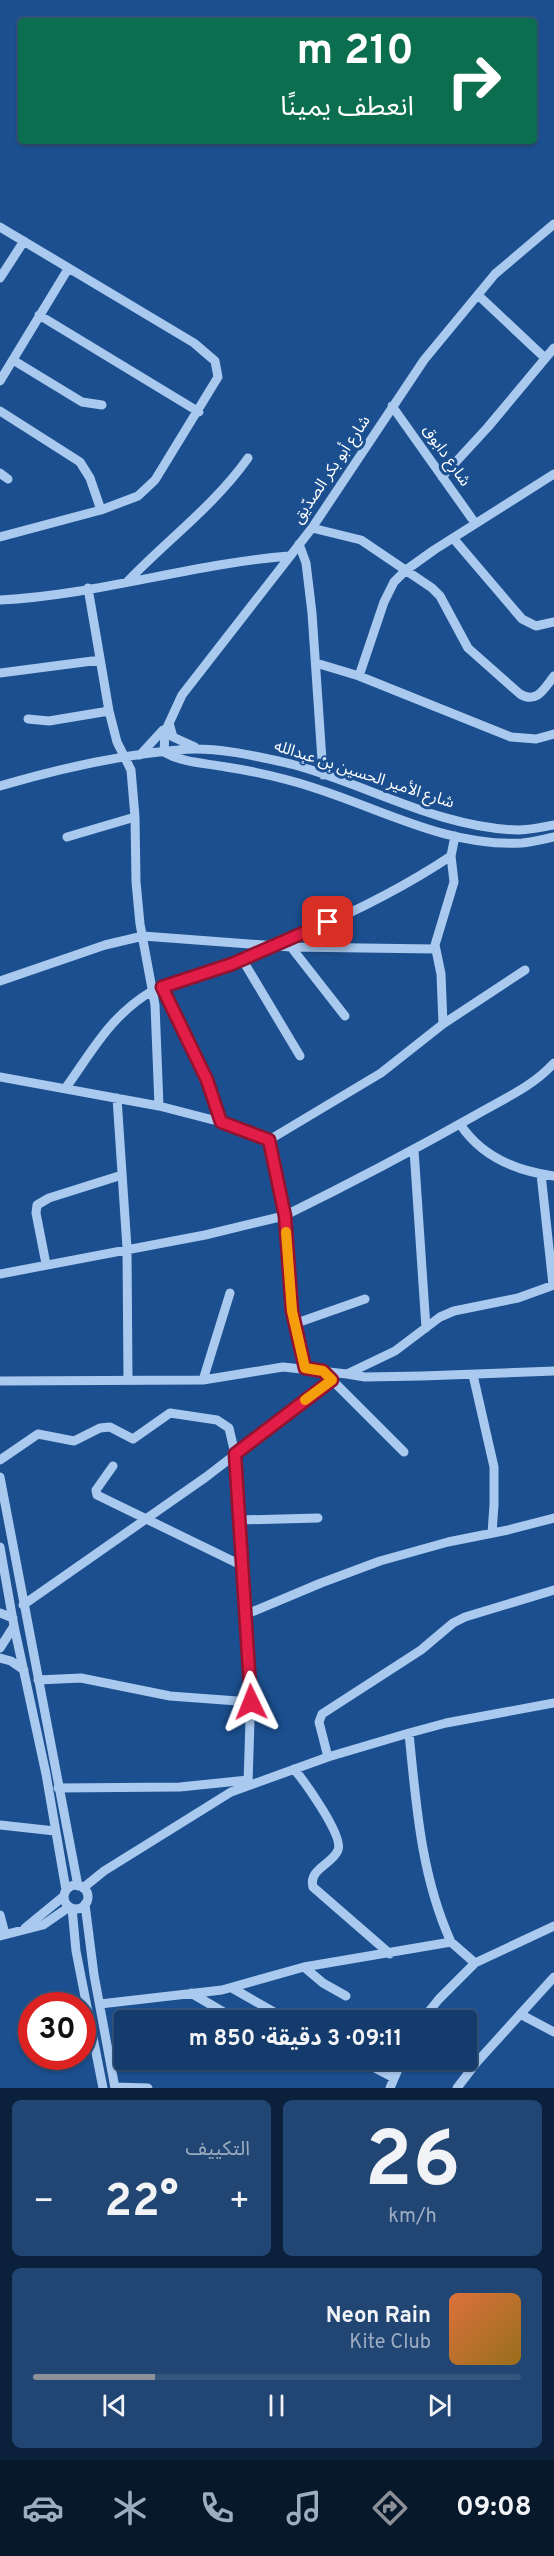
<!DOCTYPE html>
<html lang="ar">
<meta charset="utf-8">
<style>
:root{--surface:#143b6b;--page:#214673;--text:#f1f3f6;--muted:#9dadc1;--line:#33557e;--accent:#8c9099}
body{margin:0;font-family:Overpass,"Noto Sans Arabic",sans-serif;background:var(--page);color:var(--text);direction:rtl;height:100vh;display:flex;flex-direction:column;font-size:22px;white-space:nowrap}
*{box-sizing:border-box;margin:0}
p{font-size:20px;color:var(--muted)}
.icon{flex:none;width:33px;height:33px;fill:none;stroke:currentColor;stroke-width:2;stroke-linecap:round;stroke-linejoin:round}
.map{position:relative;height:2088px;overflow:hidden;direction:ltr}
.drawer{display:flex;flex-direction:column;gap:12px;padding:12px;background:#0b203b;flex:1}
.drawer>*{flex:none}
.hud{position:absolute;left:18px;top:18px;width:519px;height:126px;border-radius:6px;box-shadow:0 2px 4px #0004,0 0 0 2px var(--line);direction:rtl;background:#0b6e4f;color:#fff;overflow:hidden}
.speed{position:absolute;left:18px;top:1992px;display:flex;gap:12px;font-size:30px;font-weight:700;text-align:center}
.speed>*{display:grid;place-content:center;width:78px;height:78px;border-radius:50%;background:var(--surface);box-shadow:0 2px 4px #0004,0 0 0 2px var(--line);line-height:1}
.speed .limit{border:9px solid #d22;background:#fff;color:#111}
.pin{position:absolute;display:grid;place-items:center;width:51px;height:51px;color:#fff;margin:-26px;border-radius:12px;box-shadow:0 3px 9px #0006}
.me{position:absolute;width:66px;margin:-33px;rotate:358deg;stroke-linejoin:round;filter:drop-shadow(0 0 4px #0008)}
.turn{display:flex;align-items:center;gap:21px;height:126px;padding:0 24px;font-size:27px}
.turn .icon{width:78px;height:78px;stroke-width:2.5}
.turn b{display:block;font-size:42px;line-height:51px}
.big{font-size:45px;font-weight:700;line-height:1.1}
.drawer .card{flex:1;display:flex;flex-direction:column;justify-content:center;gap:9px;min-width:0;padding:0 21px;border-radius:9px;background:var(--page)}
.drawer .dial{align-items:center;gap:0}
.dial b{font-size:78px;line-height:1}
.song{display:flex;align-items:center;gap:18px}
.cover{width:72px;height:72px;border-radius:9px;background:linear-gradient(135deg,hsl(20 70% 55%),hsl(40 70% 35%))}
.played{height:6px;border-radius:3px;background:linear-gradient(90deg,var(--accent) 25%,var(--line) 25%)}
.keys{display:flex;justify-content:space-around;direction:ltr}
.heat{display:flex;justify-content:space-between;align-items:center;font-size:33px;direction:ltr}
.drawer .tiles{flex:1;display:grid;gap:12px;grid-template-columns:1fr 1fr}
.card:last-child{grid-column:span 2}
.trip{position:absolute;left:114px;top:2010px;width:363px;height:60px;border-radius:6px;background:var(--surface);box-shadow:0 2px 4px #0004,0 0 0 2px var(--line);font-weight:700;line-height:60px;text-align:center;direction:rtl}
.tab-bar{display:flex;height:96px;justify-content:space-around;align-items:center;background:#08182b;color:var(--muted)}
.tab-bar .icon{width:42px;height:42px}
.tab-bar .active{color:var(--accent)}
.tab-bar b{font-size:27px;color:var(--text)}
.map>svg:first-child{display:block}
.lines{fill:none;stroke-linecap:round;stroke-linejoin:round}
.minor{stroke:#a9c9ee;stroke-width:9}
.route-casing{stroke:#92132f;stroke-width:15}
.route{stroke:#e11d48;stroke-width:10}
.slow{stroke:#f59e0b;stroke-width:10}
.labels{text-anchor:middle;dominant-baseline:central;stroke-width:6;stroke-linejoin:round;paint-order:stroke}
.street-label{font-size:16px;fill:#fff;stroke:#1b4f8f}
</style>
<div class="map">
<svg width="554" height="2088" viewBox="0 0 554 2088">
<rect width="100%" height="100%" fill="#1b4f8f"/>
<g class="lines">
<path class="minor" d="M 0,227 L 194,343 L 215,361 L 218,377 L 155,480 L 138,496 L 101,510 L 0,537
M 0,278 L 24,241
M 478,295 L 545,358
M 39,315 L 199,412
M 13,360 L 82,402 L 102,405
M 0,381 L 68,269
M 392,406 L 475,523
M 0,411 L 80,462 L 90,478 L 101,510
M 0,473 L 8,479
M 442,477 L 488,427 L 554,348
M 312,528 L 361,540 L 432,588 L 440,596 L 468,648 L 520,694 C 537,704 544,689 554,676
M 453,538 L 522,619 L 536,626 L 554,622
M 299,544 L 306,563 L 312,613 L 323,775
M 127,582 C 167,540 214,506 248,458
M 0,600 C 97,595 192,564 289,556
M 316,663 L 359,676 L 511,737 L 536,739 L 554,734
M 0,673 L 100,660
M 359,676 L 384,602 L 394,582 L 406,570 L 434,550 L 554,474
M 28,719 L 49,721 L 109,711
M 169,723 L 173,737 L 195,747
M 164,752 L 165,732 L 182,695 L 312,528 L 424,360 L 495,274 L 554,224
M 164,752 C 183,763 205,763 226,767 C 246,770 265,774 284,779 C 363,798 439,848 522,843 C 533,842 544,839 554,837
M 140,755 L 163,730
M 0,786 C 58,769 119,755 178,750 C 215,746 256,756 291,764 C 367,784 438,828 518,830 C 530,830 542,827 554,825
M 67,837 L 135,817
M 291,947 L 345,1016
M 242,959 L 300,1056
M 0,981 L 105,945 L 143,936 L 291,947 L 435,949
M 162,987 L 207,1080 L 221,1122
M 443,1024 L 441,974 L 435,945 L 454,882 L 451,856 L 455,836
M 0,1077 L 159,1106 L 155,1005 L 140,924 L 136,882 L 135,817 L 131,770 L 117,742 L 109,711 L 88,588
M 65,1089 C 93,1050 110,1016 152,991 C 255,955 361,916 451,856
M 117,1098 L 127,1248 L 128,1380
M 159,1106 L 221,1122 L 269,1140
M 460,1124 C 481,1156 516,1171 554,1176
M 269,1140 L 381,1073 L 443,1024 L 525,970
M 414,1150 L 426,1328
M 541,1174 L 553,1285
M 46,1264 L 36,1213 L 37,1205 L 49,1198 L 122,1175
M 0,1274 L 205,1235 L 284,1216 L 269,1140
M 294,1324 L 365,1299
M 305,1367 L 292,1311 L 284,1216 C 349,1184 412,1151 474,1116 C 503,1099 531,1088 554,1063
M 347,1374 L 365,1377 L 422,1376 L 554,1371
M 473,1375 L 494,1467 L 494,1505 L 492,1533
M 329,1377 L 404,1452
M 203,1380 L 230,1293
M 0,1381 L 203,1380 L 283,1367 L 347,1374 L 395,1351 L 440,1317 L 454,1311 L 518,1298 L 554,1285
M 0,1460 L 38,1434 L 74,1441 L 100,1428 L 110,1427 L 133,1439 L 170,1413 L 217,1420 L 229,1428 L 235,1454 L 251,1688 L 248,1784
M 113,1466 L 96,1490 L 97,1495 L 243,1566
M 0,1477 L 78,1886
M 240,1520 L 318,1518
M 0,1547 L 14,1626 L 46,1774 L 66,1890
M 23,1605 L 206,1477 L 332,1380
M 0,1613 L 13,1618
M 247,1614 L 321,1583 L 380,1561 L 448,1542 L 508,1530 L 554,1518
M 0,1648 L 14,1626
M 0,1658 L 11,1661 L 24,1670
M 38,1680 L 81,1678 L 170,1696 L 251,1702
M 409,1733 L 446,1723 L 554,1703
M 328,1757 L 409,1733 C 416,1804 421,1876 451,1942
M 294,1769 C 304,1781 344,1836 338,1850 C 333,1864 308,1869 313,1887 L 390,1954
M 58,1788 L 180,1787 L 248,1780
M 0,1825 L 55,1831
M64 1897a12 12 0 1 1 24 0a12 12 0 1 1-24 0Z
M 83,1888 L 104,1871 L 231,1792 L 328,1757 L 319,1722 L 322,1714 L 421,1650 L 453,1623 L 465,1617 L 554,1590
M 85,1904 L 94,1975 L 115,2088
M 72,1908 L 76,1951 L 103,2088
M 0,1915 L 5,1934
M 25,1928 L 64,1896
M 0,1936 L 43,1925 L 69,1907
M 304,1967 L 323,1983 L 346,1996
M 232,1988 L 288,2020
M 191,1993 L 237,2020
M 100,2004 L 222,1990 L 304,1967 L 451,1942 L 475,1963
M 520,2014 L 554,2032
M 422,2020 L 439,1999 L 475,1963 L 554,1926
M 360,2060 L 394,2078
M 115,2087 L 148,2088
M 390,2088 L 402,2060
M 457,2088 L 477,2062 L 554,1977"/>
</g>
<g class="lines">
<defs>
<path id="route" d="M 251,1702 L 235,1454 L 332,1380 L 323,1371 L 305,1368 L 292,1311 L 285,1216 L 269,1140 L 221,1122 L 207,1080 L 162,987 L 232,964 L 328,922"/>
</defs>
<use href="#route" class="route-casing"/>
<use href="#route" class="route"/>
<path class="slow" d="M 286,1232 L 292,1311 L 305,1368 L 323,1371 L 332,1380 L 305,1400"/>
</g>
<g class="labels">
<g class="street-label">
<text transform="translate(446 456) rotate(55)">شارع دابوق</text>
<text transform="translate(332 470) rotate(-56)">شارع أبو بكر الصدّيق</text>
<text transform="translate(364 775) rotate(18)">شارع الأمير الحسين بن عبدالله</text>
</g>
</g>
</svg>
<div class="speed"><div class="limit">30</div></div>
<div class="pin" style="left:328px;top:922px;background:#d93025"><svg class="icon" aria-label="arrive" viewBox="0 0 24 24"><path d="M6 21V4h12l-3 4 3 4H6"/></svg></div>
<svg class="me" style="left:251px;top:1702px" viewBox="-20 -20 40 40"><path d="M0-17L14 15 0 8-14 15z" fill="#e11d48" stroke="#fff" stroke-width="4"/></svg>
<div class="trip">09:11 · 3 دقيقة · 850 m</div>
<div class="hud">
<div class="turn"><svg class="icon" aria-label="right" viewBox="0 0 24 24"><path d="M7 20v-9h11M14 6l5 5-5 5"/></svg><div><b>210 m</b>انعطف يمينًا</div></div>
</div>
</div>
<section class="drawer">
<div class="tiles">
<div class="card dial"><b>26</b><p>km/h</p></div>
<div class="card"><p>التكييف</p>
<div class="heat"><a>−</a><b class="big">22°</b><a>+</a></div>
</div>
<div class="card">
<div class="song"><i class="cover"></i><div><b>Neon Rain</b><p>Kite Club</p></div></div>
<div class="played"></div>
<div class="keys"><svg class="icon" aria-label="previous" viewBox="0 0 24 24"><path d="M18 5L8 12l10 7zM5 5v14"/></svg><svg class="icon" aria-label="pause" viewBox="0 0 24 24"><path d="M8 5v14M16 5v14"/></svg><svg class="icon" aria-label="next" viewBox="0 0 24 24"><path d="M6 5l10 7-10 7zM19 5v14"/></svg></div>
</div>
</div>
</section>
<nav class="tab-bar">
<b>09:08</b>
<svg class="icon active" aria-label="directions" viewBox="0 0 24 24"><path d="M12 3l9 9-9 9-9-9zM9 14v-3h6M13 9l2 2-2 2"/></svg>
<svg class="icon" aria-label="music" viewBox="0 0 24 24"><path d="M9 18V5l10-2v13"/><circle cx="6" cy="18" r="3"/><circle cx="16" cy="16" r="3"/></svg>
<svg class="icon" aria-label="phone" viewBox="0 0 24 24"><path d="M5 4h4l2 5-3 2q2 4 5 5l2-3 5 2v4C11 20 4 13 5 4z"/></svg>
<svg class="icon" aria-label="climate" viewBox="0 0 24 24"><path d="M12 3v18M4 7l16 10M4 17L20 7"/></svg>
<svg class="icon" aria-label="car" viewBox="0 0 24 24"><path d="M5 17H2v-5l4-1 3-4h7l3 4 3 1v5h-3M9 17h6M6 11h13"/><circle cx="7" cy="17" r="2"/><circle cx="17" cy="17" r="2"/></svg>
</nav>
